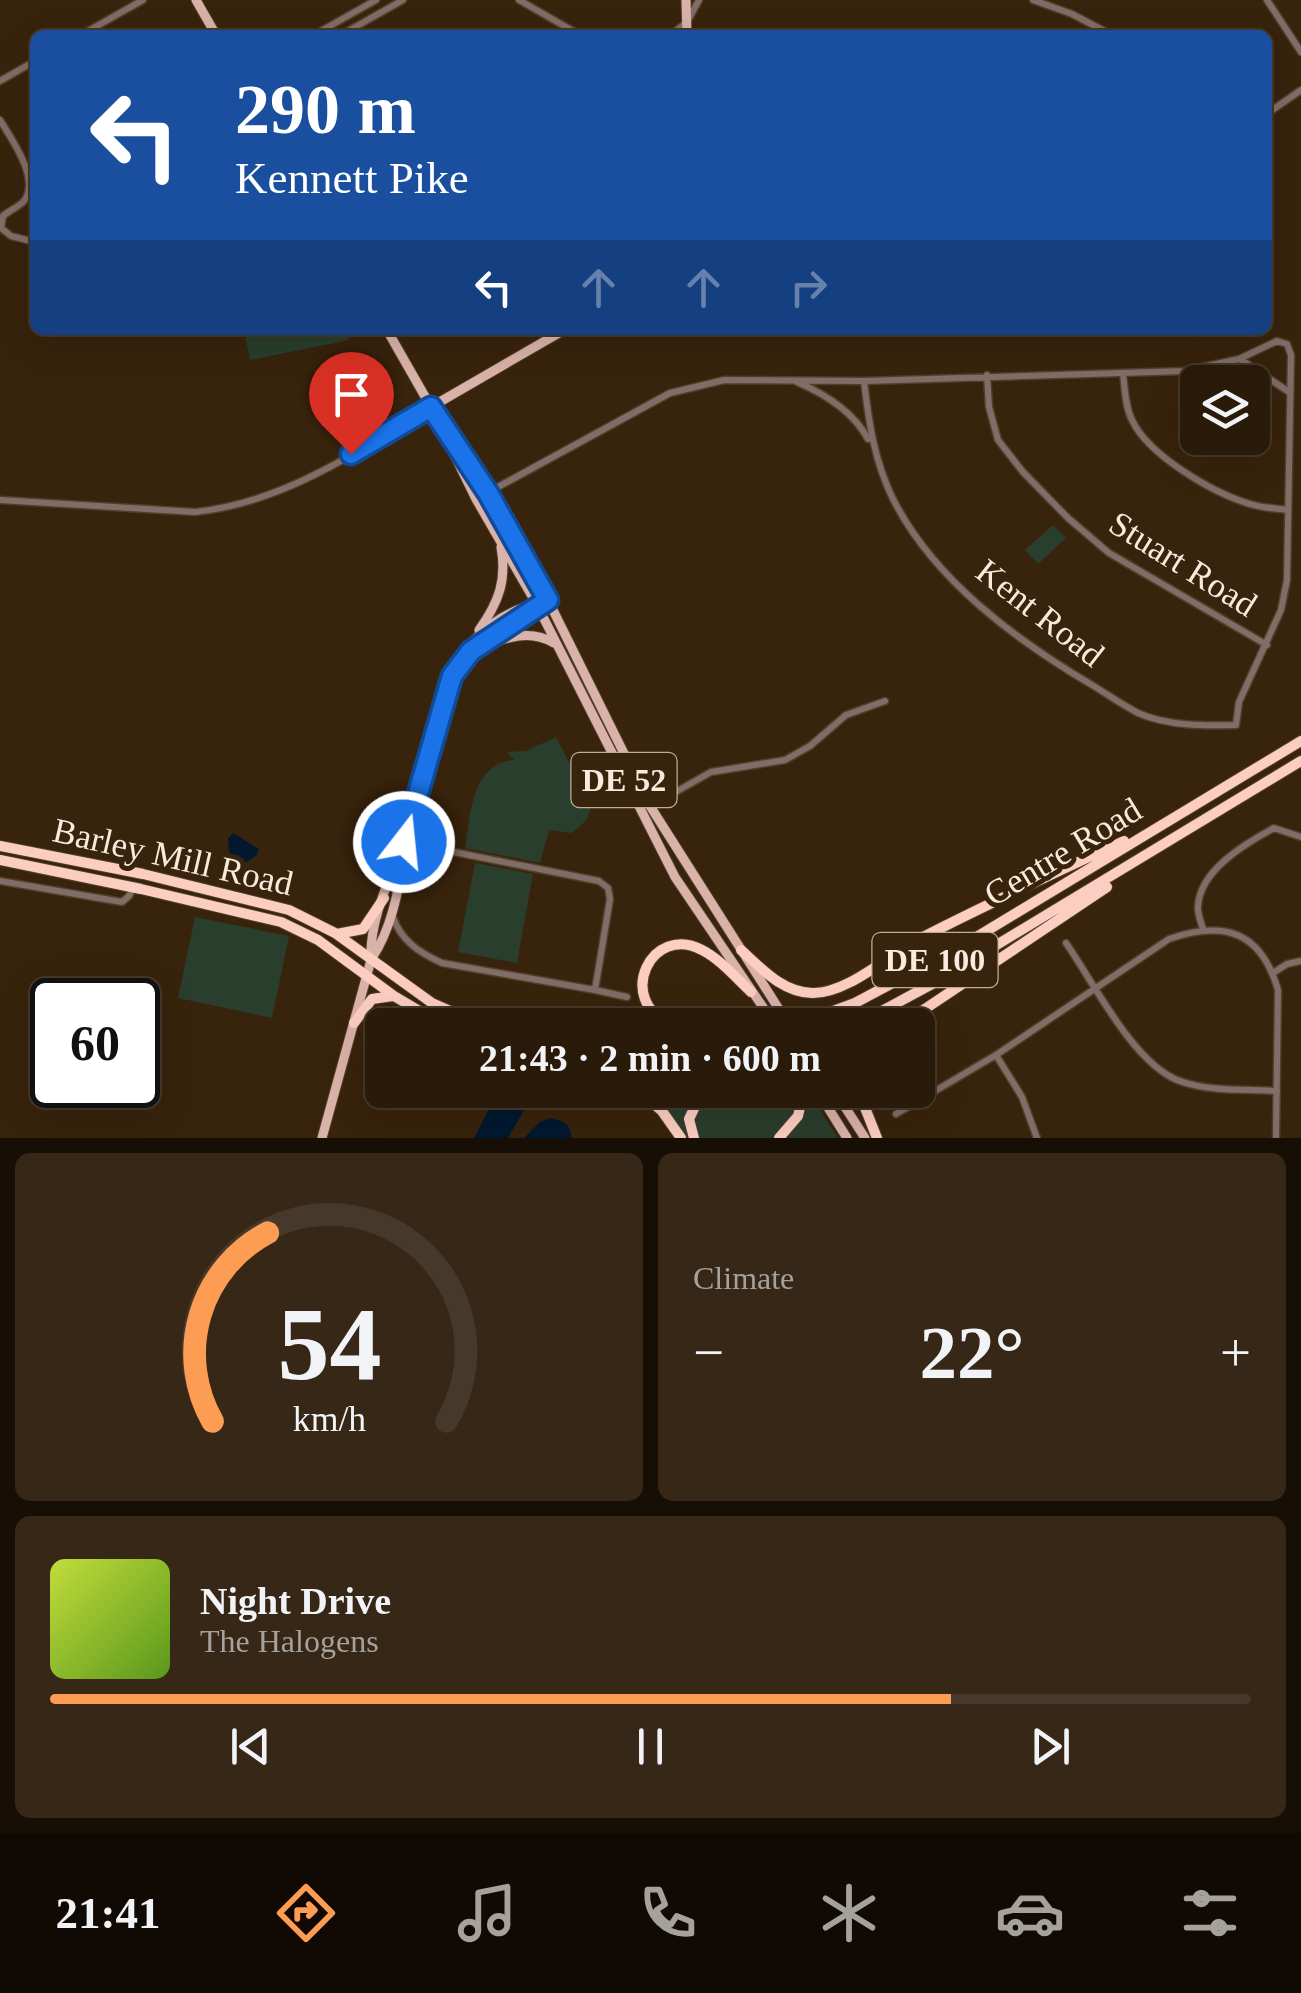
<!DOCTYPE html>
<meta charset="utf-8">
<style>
:root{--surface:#2a1a09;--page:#362717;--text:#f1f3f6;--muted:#a5a19c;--line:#46382a;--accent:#fd9d54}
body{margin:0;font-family:"Times New Roman",serif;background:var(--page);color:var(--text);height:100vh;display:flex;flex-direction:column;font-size:38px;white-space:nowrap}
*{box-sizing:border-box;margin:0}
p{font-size:32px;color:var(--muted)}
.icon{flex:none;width:55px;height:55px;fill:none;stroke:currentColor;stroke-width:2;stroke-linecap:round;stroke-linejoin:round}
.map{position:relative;height:1138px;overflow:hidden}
.drawer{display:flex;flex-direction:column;gap:15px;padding:15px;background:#170e05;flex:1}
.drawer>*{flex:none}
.guide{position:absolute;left:30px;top:30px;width:1242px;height:305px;border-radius:15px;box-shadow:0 10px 40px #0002,0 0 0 2px var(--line);background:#1a4fa0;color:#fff;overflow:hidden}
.tools{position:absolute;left:1180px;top:365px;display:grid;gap:20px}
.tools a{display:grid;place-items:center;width:90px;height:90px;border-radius:15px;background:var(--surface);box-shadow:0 10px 40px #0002,0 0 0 2px var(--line);font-size:50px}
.speed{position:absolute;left:30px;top:978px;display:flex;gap:20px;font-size:50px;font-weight:700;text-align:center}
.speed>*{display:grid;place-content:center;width:130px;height:130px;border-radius:50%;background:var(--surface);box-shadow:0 10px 40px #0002,0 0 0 2px var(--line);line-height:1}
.speed .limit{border:5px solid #111;border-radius:15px;background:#fff;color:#111}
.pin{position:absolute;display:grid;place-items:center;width:85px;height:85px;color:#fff;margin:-102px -42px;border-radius:50% 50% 50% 0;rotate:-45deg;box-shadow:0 0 10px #0007}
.pin .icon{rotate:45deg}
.me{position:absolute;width:110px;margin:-55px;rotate:16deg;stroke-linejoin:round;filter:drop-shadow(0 0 8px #0008)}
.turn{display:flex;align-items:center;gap:35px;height:210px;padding:0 40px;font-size:45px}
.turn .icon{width:130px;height:130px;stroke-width:2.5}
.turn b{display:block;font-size:70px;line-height:85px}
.lanes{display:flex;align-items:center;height:95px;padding:0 40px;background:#0003;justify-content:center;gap:50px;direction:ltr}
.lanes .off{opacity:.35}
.big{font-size:75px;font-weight:800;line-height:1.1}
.drawer .tile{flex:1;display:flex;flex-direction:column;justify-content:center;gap:15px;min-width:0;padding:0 35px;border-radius:15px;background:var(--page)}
.drawer .dial{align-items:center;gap:0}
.dial svg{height:260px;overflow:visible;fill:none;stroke:var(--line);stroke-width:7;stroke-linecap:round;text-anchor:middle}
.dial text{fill:var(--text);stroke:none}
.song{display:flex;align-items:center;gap:30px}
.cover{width:120px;height:120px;border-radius:15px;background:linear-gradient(135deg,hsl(70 70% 55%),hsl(90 70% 35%))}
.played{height:10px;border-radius:5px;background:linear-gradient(90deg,var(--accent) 75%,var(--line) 75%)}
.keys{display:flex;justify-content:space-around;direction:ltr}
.heat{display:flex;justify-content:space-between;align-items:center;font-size:55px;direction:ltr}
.drawer .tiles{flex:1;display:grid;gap:15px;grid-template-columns:1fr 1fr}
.tile:last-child{grid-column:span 2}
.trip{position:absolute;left:365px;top:1008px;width:570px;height:100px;border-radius:15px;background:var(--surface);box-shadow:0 10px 40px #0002,0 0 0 2px var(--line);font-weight:800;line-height:100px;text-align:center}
.dock{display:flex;height:160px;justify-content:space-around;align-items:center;background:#110a04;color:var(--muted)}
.dock .icon{width:70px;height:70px}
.dock .current{color:var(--accent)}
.dock b{font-size:45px;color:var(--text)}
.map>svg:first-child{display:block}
.green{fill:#2a3e2d}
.water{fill:#01182f}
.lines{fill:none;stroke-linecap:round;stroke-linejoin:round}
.minor-casing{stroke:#533f29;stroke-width:9}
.major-casing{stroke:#533f29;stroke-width:11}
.highway-casing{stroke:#533f29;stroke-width:12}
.minor{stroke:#806d68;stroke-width:6}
.major{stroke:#d9b2a9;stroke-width:9}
.highway{stroke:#fccec2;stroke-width:10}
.route-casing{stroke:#114b97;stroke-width:25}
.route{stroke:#1a73e8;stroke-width:18}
.labels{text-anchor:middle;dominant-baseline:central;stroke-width:10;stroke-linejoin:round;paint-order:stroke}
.shield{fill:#38230c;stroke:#bfae9e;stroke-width:2.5}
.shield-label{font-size:32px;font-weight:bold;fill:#f9eadd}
.street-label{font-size:35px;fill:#f9eadd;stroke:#38230c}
</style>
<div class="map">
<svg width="1301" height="1138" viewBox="0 0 1301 1138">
<rect width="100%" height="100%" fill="#38230c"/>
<path class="green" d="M 244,330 L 347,330 L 349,340 L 250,360 Z
M 1053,525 L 1066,538 L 1038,564 L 1025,550 Z
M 556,737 L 591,805 C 589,819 583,825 571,833 L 549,830 L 540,863 L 465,848 C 471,813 471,764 514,760 L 507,752 L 526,751 Z
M 475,863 L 533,874 L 517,963 L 458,952 Z
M 195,917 L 289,936 L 272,1018 L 178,998 Z
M 643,1090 L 698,1090 L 686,1118 L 690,1138 L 685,1138 Z
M 708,1090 L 798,1090 C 799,1112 789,1125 772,1138 L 699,1138 C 693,1119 694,1105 708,1090 Z
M 809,1093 L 838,1138 L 784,1138 L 802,1117 Z"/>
<path class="water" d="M 233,833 L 259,849 L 256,856 L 241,865 L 230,862 L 228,839 Z
M 499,1090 L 534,1093 L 508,1138 L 474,1138 Z
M 550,1118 C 564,1121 570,1123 572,1138 L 524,1138 L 540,1122 Z"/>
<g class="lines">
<defs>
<path id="minor" d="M 519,0 L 580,35
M 1033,0 L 1072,14 L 1112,35
M 1267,0 L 1301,52
M 81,35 L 143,0
M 314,35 L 376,0
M 341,35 L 403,0
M 671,35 L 687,22 L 699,0
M 0,81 L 35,61
M 1268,113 L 1301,90
M 0,120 C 11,138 42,181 23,202 C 18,207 9,211 3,216 L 1,228 L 11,236 L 35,242
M 1240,359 L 1289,392
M 1123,374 C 1125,389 1125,406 1132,420 C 1148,455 1213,493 1250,504 C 1262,508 1275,508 1288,510
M 987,375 L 989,407 L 998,440 L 1023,472 L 1068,518 L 1109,553 L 1267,645
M 797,382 C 825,394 853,411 868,439
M 476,499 L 670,393 L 724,380 L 864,381 L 1184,371 L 1239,359 L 1277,341 L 1287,344 L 1291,355 L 1287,580 L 1281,610 L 1239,702 L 1236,725 C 1205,726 1167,726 1138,713 C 1122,705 1107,694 1092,685 C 1016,640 934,580 893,499 C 874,460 869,423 864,381
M 0,500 L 195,512 C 283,503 357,452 431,407
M 649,807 L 711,772 L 785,760 L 810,746 L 846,715 L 885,701
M 0,881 L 122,902 L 129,896 L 133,888
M 393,917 C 401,941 420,953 442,963 L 595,990 L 610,899 L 608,888 L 599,881 L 404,842
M 1203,929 C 1201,922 1197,913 1198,906 C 1200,870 1246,843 1274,828 L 1301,837
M 1066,943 C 1094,983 1132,1061 1177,1080 C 1207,1092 1246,1089 1277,1091
M 1273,973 L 1287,964 L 1301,961
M 595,990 L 627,997
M 996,1055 L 1022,1097 L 1037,1138
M 896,1114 L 996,1055 L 1169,939 C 1224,920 1261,931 1278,990 L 1276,1138"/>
<path id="major" d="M 196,0 L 216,35
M 686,0 L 687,35
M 387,330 L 431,407 L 476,499 L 536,603 L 675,877 L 775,1025
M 431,407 L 564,330
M 452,439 L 488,493 L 548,600 L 650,806 L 789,1025
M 479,630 C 499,602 507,580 501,547
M 483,647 C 507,637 530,629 554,643
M 464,658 L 491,637 L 543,606
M 372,958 C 389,933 401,889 401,859
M 817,1090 L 847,1138
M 834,1090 L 865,1138
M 322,1138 L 371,960 C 369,926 386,884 401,853 L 452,676 C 468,636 499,613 540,602"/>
<path id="highway" d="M 0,846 L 143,874 L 289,910 L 335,933 L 432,1003 L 482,1025
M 0,860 L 141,889 L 281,922 L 318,940 L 394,996 L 443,1025
M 337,934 L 363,929 L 384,898
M 741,950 C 762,969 782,992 812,993 C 848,994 889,954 921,938 C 988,904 1056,872 1124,841
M 354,1023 L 372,999 L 393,996
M 671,1025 C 614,999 652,923 702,950 C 720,959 736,978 751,992
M 795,1025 L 855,1003 L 960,947 L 1301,741
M 856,1025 L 932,984 L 1301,761
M 901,1025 L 1107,887
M 637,1090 L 662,1111 L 681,1138
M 858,1090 L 877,1138
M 694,1138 L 689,1119 L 703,1090
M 779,1138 L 798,1116 L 804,1090"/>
</defs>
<use href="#minor" class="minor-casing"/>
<use href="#major" class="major-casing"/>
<use href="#highway" class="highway-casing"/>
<use href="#minor" class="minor"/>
<use href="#major" class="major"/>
<use href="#highway" class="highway"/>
</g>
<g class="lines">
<defs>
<path id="route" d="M 351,454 L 431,407 L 488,493 L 548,600 L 471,651 L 452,676 L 404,842"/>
</defs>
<use href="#route" class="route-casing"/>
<use href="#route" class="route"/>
</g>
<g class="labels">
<g class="shield">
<rect x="571.5" y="753" width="105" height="54" rx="8"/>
<rect x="872.5" y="933" width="125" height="54" rx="8"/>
</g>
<g class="shield-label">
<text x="624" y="780">DE 52</text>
<text x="935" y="960">DE 100</text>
</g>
<g class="street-label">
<text transform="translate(1183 564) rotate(32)">Stuart Road</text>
<text transform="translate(1040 613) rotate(38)">Kent Road</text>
<text transform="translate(1063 852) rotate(-31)">Centre Road</text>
<text transform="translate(173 857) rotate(13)">Barley Mill Road</text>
</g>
</g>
</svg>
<div class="tools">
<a><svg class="icon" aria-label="layers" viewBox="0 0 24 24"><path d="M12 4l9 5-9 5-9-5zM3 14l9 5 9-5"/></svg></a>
</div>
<div class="speed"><div class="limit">60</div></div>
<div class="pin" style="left:351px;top:454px;background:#d93025"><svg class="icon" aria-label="arrive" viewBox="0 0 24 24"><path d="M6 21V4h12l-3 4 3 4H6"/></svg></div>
<svg class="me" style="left:404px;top:842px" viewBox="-20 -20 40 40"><circle r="17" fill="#1a73e8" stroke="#fff" stroke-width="3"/><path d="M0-11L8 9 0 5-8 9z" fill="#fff"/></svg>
<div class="trip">21:43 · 2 min · 600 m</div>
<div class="guide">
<div class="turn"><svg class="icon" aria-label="left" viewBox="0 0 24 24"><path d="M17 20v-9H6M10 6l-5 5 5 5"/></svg><div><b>290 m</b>Kennett Pike</div></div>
<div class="lanes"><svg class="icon" aria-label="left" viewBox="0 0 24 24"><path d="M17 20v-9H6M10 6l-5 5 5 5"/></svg><svg class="icon off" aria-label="ahead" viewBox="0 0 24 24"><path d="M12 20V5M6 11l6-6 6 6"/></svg><svg class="icon off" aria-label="ahead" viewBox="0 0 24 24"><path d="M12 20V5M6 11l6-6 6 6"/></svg><svg class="icon off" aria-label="right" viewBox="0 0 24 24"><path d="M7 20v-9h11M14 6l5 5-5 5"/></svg></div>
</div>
</div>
<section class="drawer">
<div class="tiles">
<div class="tile dial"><svg viewBox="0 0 100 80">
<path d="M14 69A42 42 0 1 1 86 69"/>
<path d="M14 69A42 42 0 0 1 31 11" stroke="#fd9d54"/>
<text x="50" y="56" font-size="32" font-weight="700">54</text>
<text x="50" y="72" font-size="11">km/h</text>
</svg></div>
<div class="tile"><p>Climate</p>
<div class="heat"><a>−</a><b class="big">22°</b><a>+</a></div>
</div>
<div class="tile">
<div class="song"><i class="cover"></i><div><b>Night Drive</b><p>The Halogens</p></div></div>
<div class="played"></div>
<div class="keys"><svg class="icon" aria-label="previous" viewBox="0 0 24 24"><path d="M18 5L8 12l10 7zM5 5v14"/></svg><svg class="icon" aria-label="pause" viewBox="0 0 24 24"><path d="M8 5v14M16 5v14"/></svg><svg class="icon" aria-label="next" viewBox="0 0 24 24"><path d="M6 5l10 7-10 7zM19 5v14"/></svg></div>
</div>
</div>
</section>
<nav class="dock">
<b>21:41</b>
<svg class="icon current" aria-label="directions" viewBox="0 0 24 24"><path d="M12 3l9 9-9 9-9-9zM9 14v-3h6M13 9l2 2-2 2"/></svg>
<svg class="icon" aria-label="music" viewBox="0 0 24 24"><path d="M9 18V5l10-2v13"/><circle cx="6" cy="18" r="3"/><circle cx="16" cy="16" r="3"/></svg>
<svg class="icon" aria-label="phone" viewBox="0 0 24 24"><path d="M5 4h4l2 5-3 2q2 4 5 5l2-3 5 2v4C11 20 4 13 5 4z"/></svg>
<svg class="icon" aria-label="climate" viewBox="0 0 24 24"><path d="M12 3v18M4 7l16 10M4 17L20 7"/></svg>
<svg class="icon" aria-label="car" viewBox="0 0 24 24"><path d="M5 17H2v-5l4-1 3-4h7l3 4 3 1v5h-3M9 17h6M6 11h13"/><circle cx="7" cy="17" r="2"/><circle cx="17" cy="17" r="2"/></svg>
<svg class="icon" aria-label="filters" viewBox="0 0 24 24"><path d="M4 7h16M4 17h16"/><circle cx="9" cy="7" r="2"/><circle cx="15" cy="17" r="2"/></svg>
</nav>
